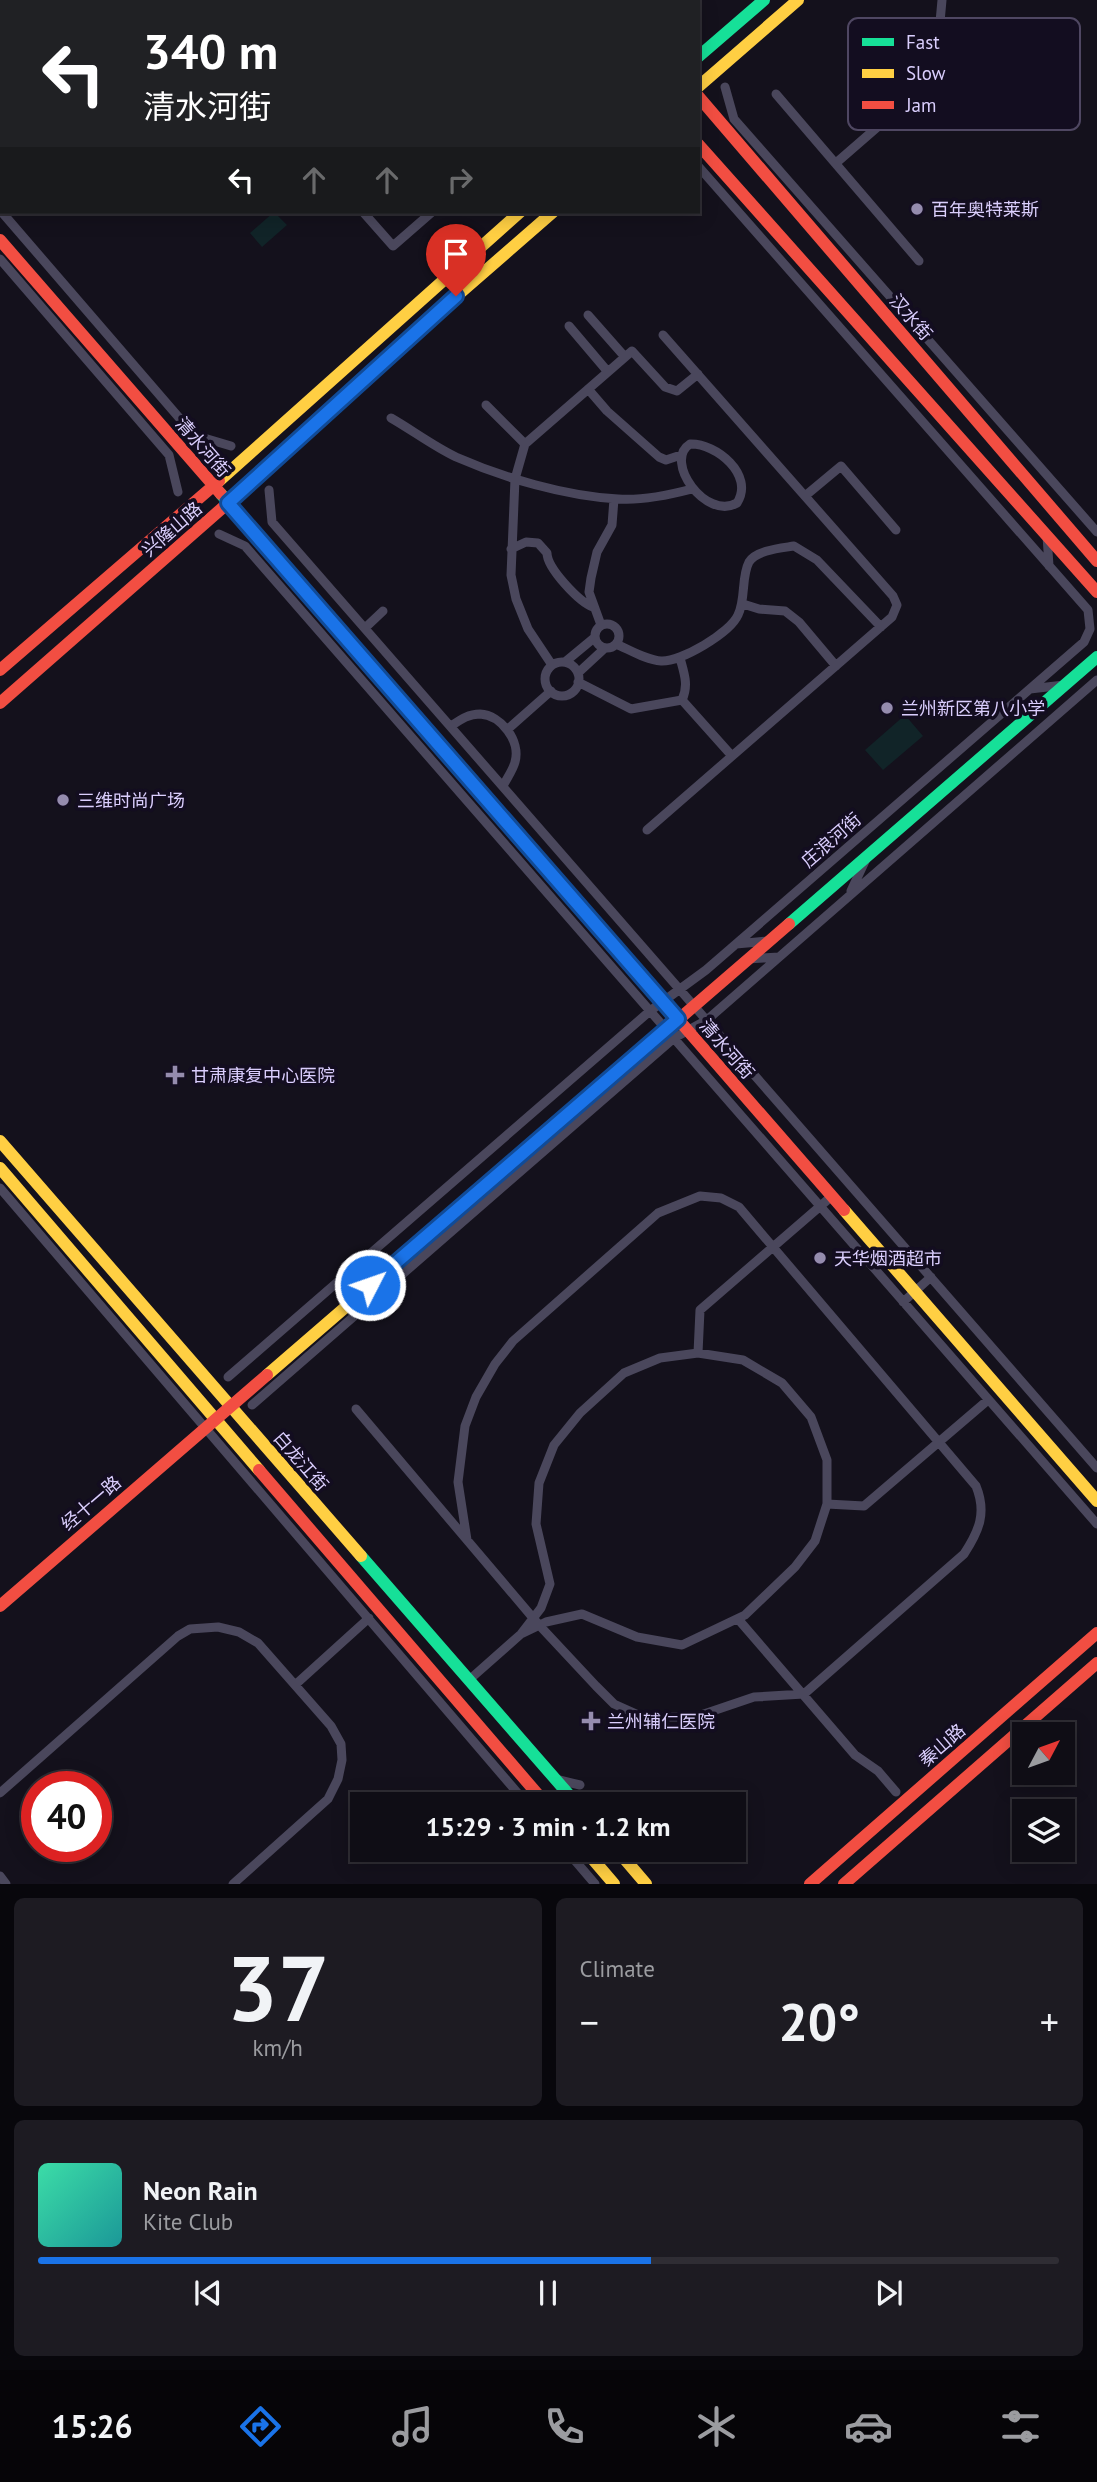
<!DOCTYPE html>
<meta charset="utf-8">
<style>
:root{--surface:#0f0d15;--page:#1d1b22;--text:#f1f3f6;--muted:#9b9ca0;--line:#2f2d34;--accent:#1a73e8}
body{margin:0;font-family:"PT Sans","Noto Sans SC",sans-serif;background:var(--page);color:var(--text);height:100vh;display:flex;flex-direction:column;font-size:26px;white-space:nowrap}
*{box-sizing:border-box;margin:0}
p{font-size:23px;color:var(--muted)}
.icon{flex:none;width:38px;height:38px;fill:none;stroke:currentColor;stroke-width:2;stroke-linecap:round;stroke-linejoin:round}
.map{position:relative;height:1884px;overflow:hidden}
.side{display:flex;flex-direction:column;gap:14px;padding:14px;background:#08070c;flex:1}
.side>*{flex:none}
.guide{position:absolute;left:0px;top:0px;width:700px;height:214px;box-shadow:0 4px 18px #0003,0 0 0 2px var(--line);background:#202124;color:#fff;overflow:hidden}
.needle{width:46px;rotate:49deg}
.tools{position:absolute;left:1012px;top:1722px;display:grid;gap:14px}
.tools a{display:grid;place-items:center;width:63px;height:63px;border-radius:0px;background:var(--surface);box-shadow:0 4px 18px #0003,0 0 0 2px var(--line);font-size:35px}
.speed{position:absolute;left:21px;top:1771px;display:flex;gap:14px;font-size:35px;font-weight:700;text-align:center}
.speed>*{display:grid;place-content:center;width:91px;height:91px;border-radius:50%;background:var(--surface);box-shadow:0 4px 18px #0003,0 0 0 2px var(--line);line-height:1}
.speed .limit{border:10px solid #d22;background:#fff;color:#111}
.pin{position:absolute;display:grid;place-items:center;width:60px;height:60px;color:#fff;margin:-72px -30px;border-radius:50% 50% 50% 0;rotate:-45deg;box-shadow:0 0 7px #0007}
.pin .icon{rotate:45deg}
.me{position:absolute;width:77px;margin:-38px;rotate:49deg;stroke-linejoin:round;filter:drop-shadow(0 0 5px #0008)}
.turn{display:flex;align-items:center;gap:24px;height:147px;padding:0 28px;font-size:32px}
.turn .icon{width:91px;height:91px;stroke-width:2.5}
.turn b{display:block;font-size:49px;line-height:60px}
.lanes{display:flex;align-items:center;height:66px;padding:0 28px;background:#0003;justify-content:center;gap:35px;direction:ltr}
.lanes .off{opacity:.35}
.big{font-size:52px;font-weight:700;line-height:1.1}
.side .card{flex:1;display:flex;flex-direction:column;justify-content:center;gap:10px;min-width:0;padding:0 24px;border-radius:10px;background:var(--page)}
.side .dial{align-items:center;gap:0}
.dial b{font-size:91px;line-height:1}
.song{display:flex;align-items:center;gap:21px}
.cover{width:84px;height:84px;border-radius:10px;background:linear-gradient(135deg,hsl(160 70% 55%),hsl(180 70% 35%))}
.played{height:7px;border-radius:4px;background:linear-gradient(90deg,var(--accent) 60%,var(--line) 60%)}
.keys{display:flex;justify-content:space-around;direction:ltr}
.heat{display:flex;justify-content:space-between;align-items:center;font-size:38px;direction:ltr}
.side .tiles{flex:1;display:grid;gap:14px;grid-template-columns:1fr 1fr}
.card:last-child{grid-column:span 2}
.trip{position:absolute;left:350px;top:1792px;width:396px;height:70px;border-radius:0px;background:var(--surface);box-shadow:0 4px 18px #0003,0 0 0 2px var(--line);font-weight:700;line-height:70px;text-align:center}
.tab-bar{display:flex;height:112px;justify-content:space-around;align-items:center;background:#060508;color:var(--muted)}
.tab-bar .icon{width:49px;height:49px}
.tab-bar .current{color:var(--accent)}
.tab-bar b{font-size:32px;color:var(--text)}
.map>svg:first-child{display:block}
.green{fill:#112428}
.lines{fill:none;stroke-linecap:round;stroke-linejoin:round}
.street{stroke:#4a475c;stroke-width:9}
.fast{stroke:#16e098;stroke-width:12}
.slow{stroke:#ffcf43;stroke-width:12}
.jam{stroke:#f24e42;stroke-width:12}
.route-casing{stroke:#114b97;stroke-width:18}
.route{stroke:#1a73e8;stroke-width:12}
.poi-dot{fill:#958cae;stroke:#130d20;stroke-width:2.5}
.labels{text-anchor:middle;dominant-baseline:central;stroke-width:7;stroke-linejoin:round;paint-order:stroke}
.poi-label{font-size:18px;fill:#dacefd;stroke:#130d20;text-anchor:start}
.street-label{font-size:18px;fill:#dacefd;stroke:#130d20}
.key{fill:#130d20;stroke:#4f4762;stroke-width:2}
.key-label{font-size:19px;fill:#dacefd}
</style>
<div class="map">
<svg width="1097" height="1884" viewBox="0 0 1097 1884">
<rect width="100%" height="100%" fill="#14111c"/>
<path class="green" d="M 274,212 L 287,225 L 262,247 L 250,233 Z
M 905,715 L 923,736 L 883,770 L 865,750 Z"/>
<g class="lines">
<path class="street" d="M 573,0 L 575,2
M 612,0 L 614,2
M 180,2 L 182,0
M 674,2 L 676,0
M 725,87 L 734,119 L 1097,532
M 776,94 L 919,261
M 0,147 L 2,147
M 836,163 L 935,77 L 942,0
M 0,210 L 194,435 L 231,446
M 363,212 L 393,246 L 432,212
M 0,259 L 169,455 L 178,492
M 588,315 L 625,357
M 569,326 L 608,372
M 588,389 L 607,411 L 659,457 L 666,460 L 681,455
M 486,405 L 525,444
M 391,418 C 412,430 433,446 456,457 C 504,478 565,496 618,499 C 642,501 669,495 692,489
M 690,444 C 716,443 755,475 737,503 C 706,521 663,461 690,444 Z
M 269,490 L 272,522 L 1097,1468
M 805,496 L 841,466 L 896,530
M 219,534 L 245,546 L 1097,1524
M 1047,536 L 1049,566
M 511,549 L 526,542 L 538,543 L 547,553 C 547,568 579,602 593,607
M 743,604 L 759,609 L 785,611 L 799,622 L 836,666
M595 636a12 12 0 1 1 24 0a12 12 0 1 1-24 0Z
M 601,625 L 589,592 L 591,578 L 597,552 L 612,525 L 614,499
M 365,628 L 383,611
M 616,644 C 630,650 646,660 661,661 C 681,662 730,633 738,615 C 746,599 741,577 749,562 C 756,550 782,548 794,546 L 817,560 L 881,627
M 680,658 C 684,673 689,685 682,700
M 565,662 L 594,638
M545 679a17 17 0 1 1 34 0a17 17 0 1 1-34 0Z
M 552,665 L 528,629 L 516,599 L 511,575 L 515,479 L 525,444 L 632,351 L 665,387 L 677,391 L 698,374
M 578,673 L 605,648
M 578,682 L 631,709 L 682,700
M 1030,689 L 1064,685
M 682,700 L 732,756
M 451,726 C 460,720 468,714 480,714 C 501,715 521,741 515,762 C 513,770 507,778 503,786
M 507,730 L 551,691
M 647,830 L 892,617 L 897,605 L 893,596 L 663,335
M 851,891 L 866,859
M 736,944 L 768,941
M 747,959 L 779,957
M 0,1188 L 527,1804
M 903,1302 L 931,1277
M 698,1353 L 700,1310 L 832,1196
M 228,1377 L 650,1011 L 706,970 L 1084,642 L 1090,629 L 1088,610 L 698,166
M 252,1405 L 674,1038 L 707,1020 L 1097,680
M 356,1409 L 539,1625 L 596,1686 L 614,1704 L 643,1717 L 695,1717 L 754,1697 L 804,1694 L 964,1554 C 979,1531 987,1513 976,1486 L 739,1207 L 721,1198 L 700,1196 L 658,1213 L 513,1341 L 495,1364 L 476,1397 L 465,1426 L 458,1482 L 467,1540
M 827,1504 L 864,1506 L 988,1400
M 738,1619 L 855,1755 L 878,1771 L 896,1792
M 469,1680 L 521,1634 L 541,1608 L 550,1584 L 536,1524 L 539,1483 L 554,1445 L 580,1413 L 624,1373 L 660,1358 L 698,1353 L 743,1360 L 782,1383 L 811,1417 L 827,1460 L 827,1504 L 815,1541 L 795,1567 L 745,1615 L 682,1645 L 637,1637 L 582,1614 L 546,1622 L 521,1634
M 295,1685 L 369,1618
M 555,1779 L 580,1785
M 0,1793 L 178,1636 L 190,1629 L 218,1627 L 239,1632 L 258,1643 L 331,1726 L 341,1744 L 342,1760 L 338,1779 L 328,1799 L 233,1884
M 566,1850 L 595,1884
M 0,1876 L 6,1884"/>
<path class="fast" d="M 698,57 L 764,0
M 221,494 L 467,777
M 789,924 L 1097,657
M 361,1556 L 577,1804"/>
<path class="slow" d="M 698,87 L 798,0
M 429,320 L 553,212
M 219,481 L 520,212
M 467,777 L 650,987
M 0,1141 L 361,1556
M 0,1168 L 259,1470
M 844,1210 L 1097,1501
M 267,1375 L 569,1114
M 585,1850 L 614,1884
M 617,1850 L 646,1884"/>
<path class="jam" d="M 698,96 L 1097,561
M 698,144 L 1097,592
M 0,240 L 221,494
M 0,670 L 219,481
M 0,703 L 228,503 L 429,320
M 650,987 L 844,1210
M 569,1114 L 789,924
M 259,1470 L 546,1804
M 0,1606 L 267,1375
M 810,1884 L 1097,1633
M 844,1884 L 1097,1663"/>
</g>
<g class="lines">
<defs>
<path id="route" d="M 370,1285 L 678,1019 L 228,503 L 456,296"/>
</defs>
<use href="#route" class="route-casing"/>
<use href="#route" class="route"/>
</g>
<g class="poi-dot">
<circle cx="917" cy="209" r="7"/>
<circle cx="887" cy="708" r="7"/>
<circle cx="63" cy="800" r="7"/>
<path d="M171.5 1064.5h7v7h7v7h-7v7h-7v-7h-7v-7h7z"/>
<circle cx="820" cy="1258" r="7"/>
<path d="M587.5 1710.5h7v7h7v7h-7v7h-7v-7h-7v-7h7z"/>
</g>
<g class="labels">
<g class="poi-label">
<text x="931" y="209">百年奥特莱斯</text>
<text x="901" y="708">兰州新区第八小学</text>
<text x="77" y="800">三维时尚广场</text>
<text x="191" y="1075">甘肃康复中心医院</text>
<text x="834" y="1258">天华烟酒超市</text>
<text x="607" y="1721">兰州辅仁医院</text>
</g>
<g class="street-label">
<text transform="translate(911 317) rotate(49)">汉水街</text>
<text transform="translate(203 447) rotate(49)">清水河街</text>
<text transform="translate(172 529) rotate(-41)">兴隆山路</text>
<text transform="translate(831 840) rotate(-41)">庄浪河街</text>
<text transform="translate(727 1049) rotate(49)">清水河街</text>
<text transform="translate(301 1461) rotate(49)">白龙江街</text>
<text transform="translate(91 1503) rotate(-41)">经十一路</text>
<text transform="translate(942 1745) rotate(-41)">秦山路</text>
</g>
</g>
<rect x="848" y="18" width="232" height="112" rx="10" class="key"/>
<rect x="862" y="38" width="32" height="8" fill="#16e098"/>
<rect x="862" y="69" width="32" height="9" fill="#ffcf43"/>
<rect x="862" y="101" width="32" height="8" fill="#f24e42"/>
<g class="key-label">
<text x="906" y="49">Fast</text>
<text x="906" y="80">Slow</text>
<text x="906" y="112">Jam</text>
</g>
</svg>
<div class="tools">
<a><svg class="needle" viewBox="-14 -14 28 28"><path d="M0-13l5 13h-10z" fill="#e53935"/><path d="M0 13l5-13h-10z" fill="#9b9ca0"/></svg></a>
<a><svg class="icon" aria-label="layers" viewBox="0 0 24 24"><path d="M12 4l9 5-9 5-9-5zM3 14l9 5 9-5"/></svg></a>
</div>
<div class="speed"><div class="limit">40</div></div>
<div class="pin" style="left:456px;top:296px;background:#d93025"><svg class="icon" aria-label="arrive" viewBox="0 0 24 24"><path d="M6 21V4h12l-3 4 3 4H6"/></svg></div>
<svg class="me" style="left:370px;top:1285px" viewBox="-20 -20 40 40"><circle r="17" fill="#1a73e8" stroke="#fff" stroke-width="3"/><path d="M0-11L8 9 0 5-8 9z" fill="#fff"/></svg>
<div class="trip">15:29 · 3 min · 1.2 km</div>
<div class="guide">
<div class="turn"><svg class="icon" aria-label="left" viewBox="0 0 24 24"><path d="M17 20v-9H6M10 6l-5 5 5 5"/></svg><div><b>340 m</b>清水河街</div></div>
<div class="lanes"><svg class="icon" aria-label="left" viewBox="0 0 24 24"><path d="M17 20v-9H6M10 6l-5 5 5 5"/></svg><svg class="icon off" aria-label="ahead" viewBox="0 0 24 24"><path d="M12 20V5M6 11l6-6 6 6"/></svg><svg class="icon off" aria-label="ahead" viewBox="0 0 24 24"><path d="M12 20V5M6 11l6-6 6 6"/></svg><svg class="icon off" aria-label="right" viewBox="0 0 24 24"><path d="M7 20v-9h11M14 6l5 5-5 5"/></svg></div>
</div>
</div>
<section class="side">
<div class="tiles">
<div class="card dial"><b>37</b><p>km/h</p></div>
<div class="card"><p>Climate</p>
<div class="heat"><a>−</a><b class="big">20°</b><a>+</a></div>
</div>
<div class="card">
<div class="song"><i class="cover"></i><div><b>Neon Rain</b><p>Kite Club</p></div></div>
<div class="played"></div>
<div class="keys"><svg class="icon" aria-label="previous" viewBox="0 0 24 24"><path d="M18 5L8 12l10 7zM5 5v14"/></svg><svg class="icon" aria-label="pause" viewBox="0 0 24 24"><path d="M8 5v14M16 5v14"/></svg><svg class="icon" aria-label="next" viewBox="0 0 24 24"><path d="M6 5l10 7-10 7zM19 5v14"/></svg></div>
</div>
</div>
</section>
<nav class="tab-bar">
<b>15:26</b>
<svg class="icon current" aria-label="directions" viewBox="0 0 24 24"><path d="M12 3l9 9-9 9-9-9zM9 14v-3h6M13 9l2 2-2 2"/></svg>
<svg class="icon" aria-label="music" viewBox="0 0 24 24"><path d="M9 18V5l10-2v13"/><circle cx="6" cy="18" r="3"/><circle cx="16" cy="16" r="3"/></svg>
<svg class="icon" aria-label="phone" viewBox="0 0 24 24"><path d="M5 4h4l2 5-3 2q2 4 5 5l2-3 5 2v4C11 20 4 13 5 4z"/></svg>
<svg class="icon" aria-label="climate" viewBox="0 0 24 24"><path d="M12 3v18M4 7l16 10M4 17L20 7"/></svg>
<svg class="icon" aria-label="car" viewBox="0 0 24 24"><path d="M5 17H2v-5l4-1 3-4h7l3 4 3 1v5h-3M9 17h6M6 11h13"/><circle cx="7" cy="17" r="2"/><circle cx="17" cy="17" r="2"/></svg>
<svg class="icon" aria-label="filters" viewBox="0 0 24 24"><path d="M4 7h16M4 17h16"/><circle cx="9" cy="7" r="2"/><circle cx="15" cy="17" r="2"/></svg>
</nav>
